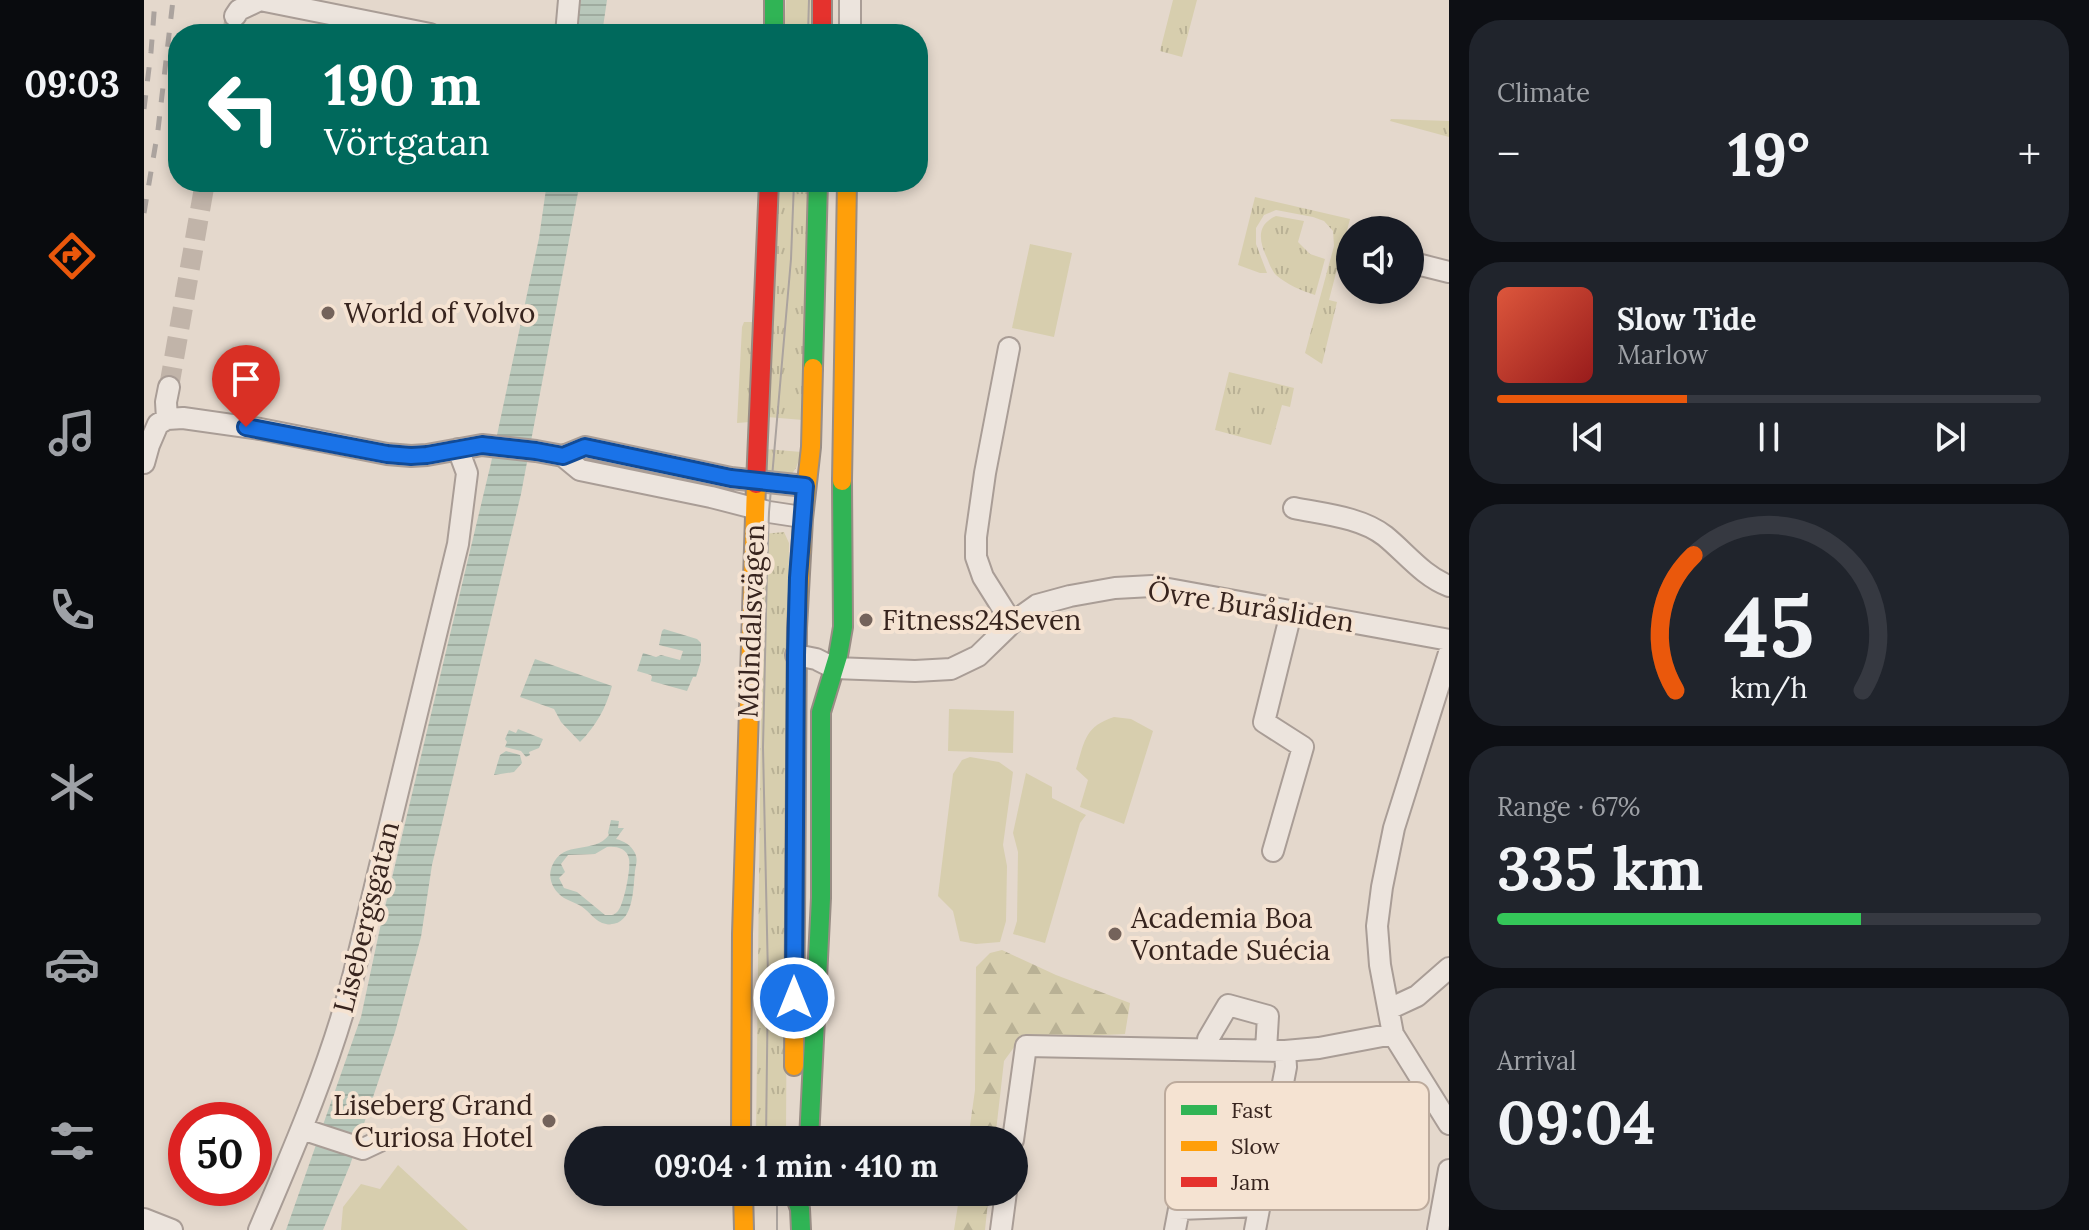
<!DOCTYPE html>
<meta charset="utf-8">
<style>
:root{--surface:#171b24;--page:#20242c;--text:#f1f3f6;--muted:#9ea1a6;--line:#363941;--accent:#ea580c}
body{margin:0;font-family:Lora,serif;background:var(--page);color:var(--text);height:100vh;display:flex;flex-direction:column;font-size:30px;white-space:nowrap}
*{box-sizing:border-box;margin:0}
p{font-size:26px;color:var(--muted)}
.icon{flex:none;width:44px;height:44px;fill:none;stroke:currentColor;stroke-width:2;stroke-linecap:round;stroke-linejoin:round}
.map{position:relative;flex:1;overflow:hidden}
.panel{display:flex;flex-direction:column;gap:20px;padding:20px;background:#0d0f14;width:640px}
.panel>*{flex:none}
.hud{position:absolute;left:24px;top:24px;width:760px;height:168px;border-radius:32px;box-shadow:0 4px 12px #0003;background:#00695c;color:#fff;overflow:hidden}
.buttons{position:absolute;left:1192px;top:216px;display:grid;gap:16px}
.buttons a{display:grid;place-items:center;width:88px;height:88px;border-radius:50%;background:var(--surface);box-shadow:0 4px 12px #0003;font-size:40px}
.speed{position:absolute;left:24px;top:1102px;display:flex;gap:16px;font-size:40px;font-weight:700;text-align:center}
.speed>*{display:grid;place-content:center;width:104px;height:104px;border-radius:50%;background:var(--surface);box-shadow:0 4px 12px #0003;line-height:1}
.speed .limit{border:12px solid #d22;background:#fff;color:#111}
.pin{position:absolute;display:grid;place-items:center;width:68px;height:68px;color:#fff;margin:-82px -34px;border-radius:50% 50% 50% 0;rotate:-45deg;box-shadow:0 0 8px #0007}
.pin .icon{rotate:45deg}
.me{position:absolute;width:88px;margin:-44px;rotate:0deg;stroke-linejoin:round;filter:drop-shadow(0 0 6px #0008)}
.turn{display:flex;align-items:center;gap:28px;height:168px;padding:0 24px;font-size:36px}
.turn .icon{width:104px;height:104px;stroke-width:2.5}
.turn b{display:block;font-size:56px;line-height:68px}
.big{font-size:60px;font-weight:800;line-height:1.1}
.panel .widget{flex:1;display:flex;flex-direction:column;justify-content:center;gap:12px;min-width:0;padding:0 28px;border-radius:32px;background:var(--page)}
.panel .dial{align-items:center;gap:0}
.dial svg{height:208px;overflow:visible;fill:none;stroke:var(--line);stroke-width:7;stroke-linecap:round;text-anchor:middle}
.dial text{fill:var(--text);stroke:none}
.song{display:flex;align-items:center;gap:24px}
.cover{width:96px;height:96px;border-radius:12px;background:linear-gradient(135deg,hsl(10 70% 55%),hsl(0 70% 35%))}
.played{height:8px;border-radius:4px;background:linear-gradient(90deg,var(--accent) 35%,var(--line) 35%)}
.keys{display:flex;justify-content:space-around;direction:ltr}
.heat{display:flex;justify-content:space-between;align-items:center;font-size:44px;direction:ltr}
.charge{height:12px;border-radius:6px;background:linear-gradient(90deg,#34c759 67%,var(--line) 0)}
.trip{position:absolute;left:420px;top:1126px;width:464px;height:80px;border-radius:40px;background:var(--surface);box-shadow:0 4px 12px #0003;font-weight:800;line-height:80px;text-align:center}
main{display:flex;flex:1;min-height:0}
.dock{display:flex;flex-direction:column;width:144px;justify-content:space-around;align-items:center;background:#090b0e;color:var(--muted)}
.dock .icon{width:56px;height:56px}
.dock .current{color:var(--accent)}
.dock b{font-size:36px;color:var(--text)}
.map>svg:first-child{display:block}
.grass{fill:url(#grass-tufts)}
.forest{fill:url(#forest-firs)}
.park{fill:#d7ceae}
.water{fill:url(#water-rules);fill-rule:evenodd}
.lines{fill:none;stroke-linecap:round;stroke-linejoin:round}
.street-tunnel{stroke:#c1b4a9;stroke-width:20;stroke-dasharray:20 10;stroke-linecap:butt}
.street-casing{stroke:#a99d96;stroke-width:24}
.fast-casing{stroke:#998d85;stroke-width:22}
.slow-casing{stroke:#998d85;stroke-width:22}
.jam-casing{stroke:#998d85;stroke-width:22}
.street{stroke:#ece4dd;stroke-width:20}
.fast{stroke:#30b455;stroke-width:18}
.slow{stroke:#ff9f0a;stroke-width:18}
.jam{stroke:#e5322d;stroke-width:18}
.tram{stroke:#aba39e;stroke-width:2}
.rail{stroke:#aba39e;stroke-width:5;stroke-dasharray:14 14;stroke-linecap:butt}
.route-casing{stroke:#114b97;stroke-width:20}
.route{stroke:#1a73e8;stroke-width:14}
.poi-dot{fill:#74635b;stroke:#f5e3d2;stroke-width:3}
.labels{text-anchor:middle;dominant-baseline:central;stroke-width:8;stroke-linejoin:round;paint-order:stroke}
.poi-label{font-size:28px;fill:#37241e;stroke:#f5e3d2;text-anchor:start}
.street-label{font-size:28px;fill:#37241e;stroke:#f5e3d2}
.key{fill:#f5e3d2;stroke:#bcaa9c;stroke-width:2}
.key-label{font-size:22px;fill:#37241e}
</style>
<main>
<nav class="dock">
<b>09:03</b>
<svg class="icon current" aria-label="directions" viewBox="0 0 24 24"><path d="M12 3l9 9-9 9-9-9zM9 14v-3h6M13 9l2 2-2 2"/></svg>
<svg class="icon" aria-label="music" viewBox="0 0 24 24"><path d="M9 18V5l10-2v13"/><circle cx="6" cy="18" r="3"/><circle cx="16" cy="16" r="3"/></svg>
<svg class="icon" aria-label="phone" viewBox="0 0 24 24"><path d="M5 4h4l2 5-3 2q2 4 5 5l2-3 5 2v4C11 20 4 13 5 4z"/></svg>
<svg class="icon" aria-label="climate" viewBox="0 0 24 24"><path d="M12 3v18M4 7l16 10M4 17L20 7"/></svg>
<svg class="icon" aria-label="car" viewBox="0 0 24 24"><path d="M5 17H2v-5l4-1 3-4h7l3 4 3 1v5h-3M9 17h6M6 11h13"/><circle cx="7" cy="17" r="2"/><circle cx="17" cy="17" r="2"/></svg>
<svg class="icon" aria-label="filters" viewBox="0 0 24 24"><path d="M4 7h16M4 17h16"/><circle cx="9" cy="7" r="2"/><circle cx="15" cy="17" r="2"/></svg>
</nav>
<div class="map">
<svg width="1305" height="1230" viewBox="0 0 1305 1230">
<defs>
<pattern id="grass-tufts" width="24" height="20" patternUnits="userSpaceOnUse" patternTransform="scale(2)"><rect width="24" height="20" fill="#d7ceae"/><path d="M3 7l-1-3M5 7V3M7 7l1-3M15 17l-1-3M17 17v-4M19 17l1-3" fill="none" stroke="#b9b195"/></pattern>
<pattern id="forest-firs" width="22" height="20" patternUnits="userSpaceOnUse" patternTransform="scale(2)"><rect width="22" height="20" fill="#d7ceae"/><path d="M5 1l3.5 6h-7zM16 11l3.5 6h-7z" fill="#b9b195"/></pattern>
<pattern id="water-rules" width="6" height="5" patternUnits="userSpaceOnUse" patternTransform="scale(2)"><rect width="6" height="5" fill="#b8c7ba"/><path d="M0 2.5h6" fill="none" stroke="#9fab9f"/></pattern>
</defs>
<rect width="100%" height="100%" fill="#e4d8cc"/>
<path class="grass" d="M 642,0 L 670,0 L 668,34 L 640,34 Z
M 1029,0 L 1053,0 L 1038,57 L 1016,51 Z
M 1247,119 L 1305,121 L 1305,137 L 1246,121 Z
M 634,182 L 665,182 L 659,420 L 623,417 Z
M 1111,197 L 1206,219 L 1185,300 L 1193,302 L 1178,364 L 1161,353 L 1190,246 L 1189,231 L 1180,221 L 1169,217 L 1132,210 L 1120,215 L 1112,228 L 1112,244 L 1123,273 L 1116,273 L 1094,265 Z
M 1132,216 L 1160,221 L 1154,242 L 1166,254 L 1181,259 L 1171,295 C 1158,291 1142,284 1132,275 C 1128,271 1125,263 1123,258 C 1115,241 1112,225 1132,216 Z
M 600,322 L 608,322 L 606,422 L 593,423 L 598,327 Z
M 1085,372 L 1150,388 L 1146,407 L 1138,405 L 1127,445 L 1071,430 Z
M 621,449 L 658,452 L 652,468 L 647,475 L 623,476 Z
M 640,532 L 645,543 L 642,1140 L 612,1140 L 619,534 Z"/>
<path class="forest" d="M 858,950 L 912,975 L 986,1003 L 981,1034 L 876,1039 L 860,1061 L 851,1140 L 824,1140 L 831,1090 L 832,967 L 846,953 Z
M 816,1192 L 845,1192 L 841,1230 L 810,1230 Z"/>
<path class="park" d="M 886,244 L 928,253 L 910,337 L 868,328 Z
M 805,709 L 870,711 L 869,753 L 804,751 Z
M 970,717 L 987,719 L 1009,731 L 980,824 L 936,807 L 944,780 L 932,769 C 941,741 940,727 970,717 Z
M 826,757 L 855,762 L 869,772 L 859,845 L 863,866 L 862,921 L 856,942 L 832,944 L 816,941 L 809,911 L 794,896 L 809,774 L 818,760 Z
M 882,773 L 908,787 L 908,798 L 942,815 L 936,823 L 901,943 L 869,934 L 873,921 L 874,852 L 869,833 Z
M 254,1165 L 324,1230 L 197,1230 L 199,1207 L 217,1184 L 236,1189 Z"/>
<path class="water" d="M 433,0 L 463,0 L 458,34 L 429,34 Z
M 403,182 L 436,182 L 377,494 L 288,865 L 277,937 L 251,1032 L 206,1165 L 179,1230 L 142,1230 L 217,1017 L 236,928 L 347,463 L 395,238 Z
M 520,629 L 553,639 L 557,643 L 557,661 L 552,677 L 549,677 L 543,691 L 507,681 L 508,677 L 507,675 L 493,671 L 499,653 L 512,657 L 517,655 L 536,660 L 539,651 L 515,645 L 518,631 Z
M 391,659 L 468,686 C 462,708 452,726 436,742 L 417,722 L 410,709 L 376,697 Z
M 374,729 L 399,739 L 395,748 L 385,752 L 386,755 L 382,757 L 377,751 L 361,747 L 363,742 L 361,739 L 365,730 L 372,733 Z
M 362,751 L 376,755 L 378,763 L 370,772 L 350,775 L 356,755 Z
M 467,820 L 475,821 L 474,828 L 480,828 L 472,839 C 480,841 487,845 491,853 C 494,860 492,864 491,871 C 489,889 490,928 462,924 C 451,922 446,912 437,906 C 432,903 425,901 420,898 C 409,891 403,878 408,866 C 419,839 450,855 465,835 L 464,833 ZM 463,847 C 472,846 483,848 485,859 C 487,868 480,904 474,911 C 469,916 468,915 461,915 L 433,892 L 420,888 L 415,878 L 421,872 L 417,864 L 424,855 L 451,854 Z"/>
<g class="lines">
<path class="street-tunnel" d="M 88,34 L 91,16
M 25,387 L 61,182"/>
<defs>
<path id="street" d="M 116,0 L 286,34
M 91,16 L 95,10 L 116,0
M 422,34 L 425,0
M 706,34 L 706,0
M 1277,265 L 1305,272
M 865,348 L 841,473 L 832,537 L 832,557 L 839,577 L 868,623
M 23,419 L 22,402 L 25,387
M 419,456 L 441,447 L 587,478 L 661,486
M 0,463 L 5,445 L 14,424 L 23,419 L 39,418 L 116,429 L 243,454 L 267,456 L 283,455 L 338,445 L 392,451 L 419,456 L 436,470 L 567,497 L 625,512 L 658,517
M 1150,508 C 1179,514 1217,517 1241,536 C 1262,553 1279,576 1305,586
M 1305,653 L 1250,828 L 1238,887 L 1233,926 L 1236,965 L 1249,1034 L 1305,1124
M 652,655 L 672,659 L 690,668 L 771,671 L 807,669 L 834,656 L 868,623 L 893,605 L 926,596 L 971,588 L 1008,586 L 1305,640
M 1129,851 L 1159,747 L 1120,722 L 1147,613
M 1245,1009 L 1273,996 L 1305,968
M 1064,1049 L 1064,1039 L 1084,1005 L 1124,1016 L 1122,1050
M 158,1129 L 219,1149 L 236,1141
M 869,1140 L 882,1046 L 1141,1051 L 1175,1048 L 1249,1034
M 0,1219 L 28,1230
M 115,1230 C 151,1146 187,1063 210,973 L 314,544 L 323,473 L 314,449
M 857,1230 L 862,1192
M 1031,1230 L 1035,1209 L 1116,1206
M 1111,1230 L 1142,1067 L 1141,1051
M 1294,1230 L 1305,1170"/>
<path id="fast" d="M 630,0 L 630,34
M 669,368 L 674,182
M 665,1140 L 677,898 L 677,712 L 694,656 L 699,627 L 698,481
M 650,1192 L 656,1209 L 657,1230"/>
<path id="slow" d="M 698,481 L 703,182
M 650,1066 L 653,628 L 659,519 L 667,447 L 669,368
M 597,1140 L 598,934 L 612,484
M 599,1192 L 600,1230"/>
<path id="jam" d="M 678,0 L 678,34
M 612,484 L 625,182"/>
</defs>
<use href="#street" class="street-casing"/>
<use href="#fast" class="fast-casing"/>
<use href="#slow" class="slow-casing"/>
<use href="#jam" class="jam-casing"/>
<use href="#street" class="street"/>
<use href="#fast" class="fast"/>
<use href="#slow" class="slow"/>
<use href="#jam" class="jam"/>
<path class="tram" d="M 664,34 L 665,0
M 622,1140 L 624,977 L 619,747 L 623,569 L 625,512 L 647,259 L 650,182
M 633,1230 L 633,1192"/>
<path class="rail" d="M 0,109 L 7,52 L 11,0
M 0,213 L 14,130 L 29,0"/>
</g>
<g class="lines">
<defs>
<path id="route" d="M 102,427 L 243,454 L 267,456 L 283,455 L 338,445 L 392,451 L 419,456 L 441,447 L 587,478 L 661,486 L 654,578 L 652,655 L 650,998"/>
</defs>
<use href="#route" class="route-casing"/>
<use href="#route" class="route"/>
</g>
<g class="poi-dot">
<circle cx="184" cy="313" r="8"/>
<circle cx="722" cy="620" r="8"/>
<circle cx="971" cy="934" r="8"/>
<circle cx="405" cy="1121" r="8"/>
</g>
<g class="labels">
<g class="poi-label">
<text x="200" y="313">World of Volvo</text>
<text x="738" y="620">Fitness24Seven</text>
<text x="987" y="918">Academia Boa<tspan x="987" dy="32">Vontade Suécia</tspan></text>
<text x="389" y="1105" text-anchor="end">Liseberg Grand<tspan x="389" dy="32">Curiosa Hotel</tspan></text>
</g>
<g class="street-label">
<text transform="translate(1107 606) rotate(9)">Övre Buråsliden</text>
<text transform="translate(607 621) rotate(-88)">Mölndalsvägen</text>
<text transform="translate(222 917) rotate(-76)">Lisebergsgatan</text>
</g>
</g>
<rect x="1021" y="1082" width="264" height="128" rx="12" class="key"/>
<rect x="1037" y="1105" width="36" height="10" fill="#30b455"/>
<rect x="1037" y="1141" width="36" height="10" fill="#ff9f0a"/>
<rect x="1037" y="1177" width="36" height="10" fill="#e5322d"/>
<g class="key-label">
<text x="1087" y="1118">Fast</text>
<text x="1087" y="1154">Slow</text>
<text x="1087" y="1190">Jam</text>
</g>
</svg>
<div class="buttons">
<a><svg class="icon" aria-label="sound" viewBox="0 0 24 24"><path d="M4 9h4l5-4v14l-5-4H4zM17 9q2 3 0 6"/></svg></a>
</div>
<div class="speed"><div class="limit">50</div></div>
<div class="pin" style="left:102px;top:427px;background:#d93025"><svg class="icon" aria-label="arrive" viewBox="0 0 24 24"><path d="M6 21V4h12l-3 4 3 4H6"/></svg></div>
<svg class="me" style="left:650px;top:998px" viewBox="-20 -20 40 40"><circle r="17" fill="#1a73e8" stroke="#fff" stroke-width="3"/><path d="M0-11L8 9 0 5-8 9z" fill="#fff"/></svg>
<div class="trip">09:04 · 1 min · 410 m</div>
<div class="hud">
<div class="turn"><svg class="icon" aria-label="left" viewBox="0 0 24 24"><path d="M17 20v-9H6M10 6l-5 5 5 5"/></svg><div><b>190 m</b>Vörtgatan</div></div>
</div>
</div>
<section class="panel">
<div class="widget"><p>Climate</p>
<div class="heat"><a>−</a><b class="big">19°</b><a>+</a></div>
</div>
<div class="widget">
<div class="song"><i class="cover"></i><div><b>Slow Tide</b><p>Marlow</p></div></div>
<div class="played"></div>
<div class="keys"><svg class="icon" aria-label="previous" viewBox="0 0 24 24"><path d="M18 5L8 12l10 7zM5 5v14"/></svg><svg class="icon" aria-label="pause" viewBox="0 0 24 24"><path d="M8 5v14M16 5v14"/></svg><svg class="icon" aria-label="next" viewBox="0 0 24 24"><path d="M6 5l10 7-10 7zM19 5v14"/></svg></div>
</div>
<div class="widget dial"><svg viewBox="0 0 100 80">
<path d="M14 69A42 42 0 1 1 86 69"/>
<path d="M14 69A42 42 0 0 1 21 17" stroke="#ea580c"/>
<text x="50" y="56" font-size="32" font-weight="700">45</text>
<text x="50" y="72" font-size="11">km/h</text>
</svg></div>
<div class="widget"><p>Range · 67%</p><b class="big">335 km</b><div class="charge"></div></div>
<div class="widget"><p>Arrival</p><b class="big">09:04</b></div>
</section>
</main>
